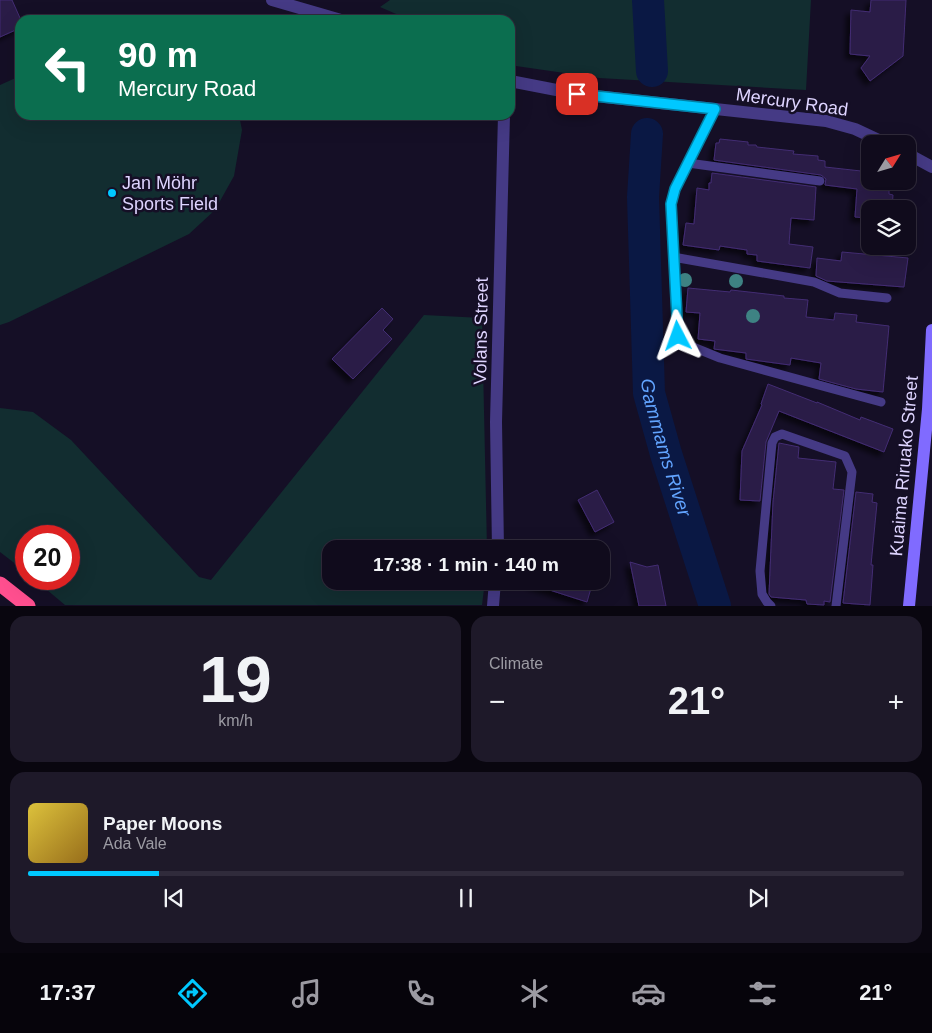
<!DOCTYPE html>
<meta charset="utf-8">
<style>
:root{--surface:#100b1c;--page:#1e1929;--text:#f1f3f6;--muted:#9c9ba3;--line:#302b3b;--accent:#00c8ff}
body{margin:0;font-family:Helvetica,sans-serif;background:var(--page);color:var(--text);height:100vh;display:flex;flex-direction:column;font-size:19px;white-space:nowrap}
*{box-sizing:border-box;margin:0}
p{font-size:16px;color:var(--muted)}
.icon{flex:none;width:28px;height:28px;fill:none;stroke:currentColor;stroke-width:2;stroke-linecap:round;stroke-linejoin:round}
.map{position:relative;height:606px;overflow:hidden}
.panel{display:flex;flex-direction:column;gap:10px;padding:10px;background:#09060f;flex:1}
.panel>*{flex:none}
.guide{position:absolute;left:15px;top:15px;width:500px;height:105px;border-radius:15px;box-shadow:0 5px 20px #0002,0 0 0 1px var(--line);background:#0b6e4f;color:#fff;overflow:hidden}
.needle{width:32px;rotate:53deg}
.tools{position:absolute;left:861px;top:135px;display:grid;gap:10px}
.tools a{display:grid;place-items:center;width:55px;height:55px;border-radius:10px;background:var(--surface);box-shadow:0 5px 20px #0002,0 0 0 1px var(--line);font-size:25px}
.speed{position:absolute;left:15px;top:525px;display:flex;gap:10px;font-size:25px;font-weight:700;text-align:center}
.speed>*{display:grid;place-content:center;width:65px;height:65px;border-radius:50%;background:var(--surface);box-shadow:0 5px 20px #0002,0 0 0 1px var(--line);line-height:1}
.speed .limit{border:8px solid #d22;background:#fff;color:#111}
.pin{position:absolute;display:grid;place-items:center;width:42px;height:42px;color:#fff;margin:-21px;border-radius:10px;box-shadow:0 2px 8px #0006}
.me{position:absolute;width:55px;margin:-28px;rotate:356deg;stroke-linejoin:round;filter:drop-shadow(0 0 4px #0008)}
.turn{display:flex;align-items:center;gap:18px;height:105px;padding:0 20px;font-size:22px}
.turn .icon{width:65px;height:65px;stroke-width:2.5}
.turn b{display:block;font-size:35px;line-height:42px}
.big{font-size:38px;font-weight:700;line-height:1.1}
.panel .tile{flex:1;display:flex;flex-direction:column;justify-content:center;gap:8px;min-width:0;padding:0 18px;border-radius:15px;background:var(--page)}
.panel .dial{align-items:center;gap:0}
.dial b{font-size:65px;line-height:1}
.song{display:flex;align-items:center;gap:15px}
.cover{width:60px;height:60px;border-radius:8px;background:linear-gradient(135deg,hsl(50 70% 55%),hsl(40 70% 35%))}
.played{height:5px;border-radius:2px;background:linear-gradient(90deg,var(--accent) 15%,var(--line) 15%)}
.keys{display:flex;justify-content:space-around;direction:ltr}
.heat{display:flex;justify-content:space-between;align-items:center;font-size:28px;direction:ltr}
.panel .tiles{flex:1;display:grid;gap:10px;grid-template-columns:1fr 1fr}
.tile:last-child{grid-column:span 2}
.trip{position:absolute;left:322px;top:540px;width:288px;height:50px;border-radius:15px;background:var(--surface);box-shadow:0 5px 20px #0002,0 0 0 1px var(--line);font-weight:700;line-height:50px;text-align:center}
.dock{display:flex;height:80px;justify-content:space-around;align-items:center;background:#06040b;color:var(--muted)}
.dock .icon{width:35px;height:35px}
.dock .selected{color:var(--accent)}
.dock b{font-size:22px;color:var(--text)}
.map>svg:first-child{display:block}
.green{fill:#122d30}
.lines{fill:none;stroke-linecap:round;stroke-linejoin:round}
.river{stroke:#0a1844;stroke-width:32}
.building{fill:#291b47;stroke:#432d73;filter:url(#shadow)}
.lane{stroke:#453a85;stroke-width:9}
.street{stroke:#453a85;stroke-width:12}
.secondary{stroke:#806bff;stroke-width:12}
.highway{stroke:#ff4f8f;stroke-width:15}
.tree{fill:#3e8283}
.route-casing{stroke:#0082a6;stroke-width:12}
.route{stroke:#00c8ff;stroke-width:9}
.poi-dot{fill:#00c8ff;stroke:#150f26;stroke-width:2}
.labels{text-anchor:middle;dominant-baseline:central;stroke-width:5;stroke-linejoin:round;paint-order:stroke}
.street-label{font-size:18px;fill:#ded4ff;stroke:#150f26}
.poi-label{font-size:18px;fill:#ded4ff;stroke:#150f26;text-anchor:start}
.water-label{font-size:19px;font-style:italic;fill:#62a4ff;stroke:#150f26}
</style>
<div class="map">
<svg width="932" height="606" viewBox="0 0 932 606">
<defs>
<filter id="shadow"><feDropShadow dx="-4.5" dy="4.5" stdDeviation="2.5" flood-color="#0009"/></filter>
</defs>
<rect width="100%" height="100%" fill="#150f26"/>
<path class="green" d="M 390,0 L 811,0 L 806,90 L 599,78 L 516,66 L 510,63 L 510,20 L 410,20 L 380,7 Z
M 20,76 L 20,115 L 239,115 L 242,130 L 234,176 L 215,210 L 189,234 L 9,322 L 0,325 L 0,85 Z
M 424,315 L 482,318 L 487,549 L 331,549 L 331,581 L 485,581 L 482,605 L 65,605 L 34,579 L 69,579 L 69,536 L 26,536 L 26,572 L 0,552 L 0,408 L 33,412 L 71,440 L 199,577 L 211,580 Z"/>
<g class="lines">
<g class="river">
<path d="M 648,0 L 652,71"/>
<path id="s1" d="M 647,134 L 643,197 L 649,393 L 666,454 L 715,606"/>
</g>
</g>
<path class="building" d="M 0,0 L 12,0 L 20,18 L 20,28 L 0,37 Z
M 871,0 L 906,0 L 903,56 L 870,81 L 861,68 L 870,56 L 850,54 L 851,10 L 870,12 Z
M 720,139 L 748,142 L 748,145 L 756,145 L 757,147 L 794,151 L 793,154 L 818,156 L 818,160 L 825,161 L 825,167 L 870,172 L 870,181 L 889,181 L 889,194 L 893,195 L 892,209 L 870,209 L 870,218 L 855,217 L 857,189 L 825,185 L 826,179 L 821,175 L 714,160 L 716,143 L 719,143 Z
M 712,173 L 816,187 L 814,220 L 791,218 L 789,244 L 813,247 L 810,268 L 757,261 L 757,255 L 747,254 L 747,250 L 720,246 L 719,250 L 683,245 L 686,223 L 694,224 L 697,188 L 709,190 L 709,183 L 711,183 Z
M 842,252 L 908,258 L 904,287 L 827,281 L 816,276 L 817,258 L 841,261 Z
M 688,288 L 730,292 L 731,290 L 784,296 L 784,298 L 808,300 L 806,317 L 834,320 L 835,313 L 857,315 L 856,322 L 889,326 L 883,392 L 856,389 L 819,379 L 821,363 L 791,358 L 790,365 L 746,359 L 746,353 L 714,349 L 715,341 L 698,339 L 700,313 L 686,312 Z
M 382,308 L 393,319 L 383,330 L 392,339 L 353,379 L 332,359 Z
M 768,384 L 817,403 L 817,402 L 860,420 L 861,417 L 893,429 L 884,452 L 779,411 L 766,442 L 760,501 L 740,500 L 742,451 L 762,405 L 761,404 Z
M 779,443 L 799,447 L 798,458 L 836,462 L 833,489 L 844,490 L 830,602 L 824,601 L 824,605 L 807,604 L 806,600 L 771,597 L 769,594 L 773,502 Z
M 597,490 L 614,522 L 595,532 L 578,500 Z
M 856,492 L 873,494 L 872,502 L 877,503 L 871,565 L 873,565 L 870,605 L 843,603 Z
M 630,562 L 647,567 L 658,565 L 666,606 L 639,606 Z
M 531,581 L 593,581 L 587,602 L 531,584 Z"/>
<g class="lines">
<path class="lane" d="M 715,109 L 675,189 L 671,204 L 678,335 L 688,345 L 720,358 L 881,402
M 688,163 L 820,181
M 673,257 L 814,282 L 840,293 L 887,298
M 771,606 L 767,602 L 762,594 L 760,571 L 772,443 L 775,437 L 782,434 L 845,456 L 852,472 L 836,606"/>
<path class="street" d="M 272,0 L 341,20
M 510,81 L 577,94 L 826,121 L 855,129 L 887,144
M 908,154 L 932,167
M 498,549 L 496,422 L 504,115
M 493,606 L 495,581"/>
<path class="secondary" d="M 909,606 L 928,409 L 932,330"/>
<path class="highway" d="M 0,584 L 28,606"/>
</g>
<g class="tree">
<circle cx="685" cy="280" r="7"/>
<circle cx="736" cy="281" r="7"/>
<circle cx="753" cy="316" r="7"/>
</g>
<g class="lines">
<defs>
<path id="route" d="M 577,94 L 715,109 L 675,189 L 671,204 L 678,336"/>
</defs>
<use href="#route" class="route-casing"/>
<use href="#route" class="route"/>
</g>
<circle class="poi-dot" cx="112" cy="193" r="5"/>
<g class="labels">
<g class="street-label">
<text transform="translate(792 102) rotate(8)">Mercury Road</text>
<text transform="translate(481 331) rotate(-89)">Volans Street</text>
<text transform="translate(904 466) rotate(-85)">Kuaima Riruako Street</text>
</g>
<g class="poi-label">
<text x="122" y="183">Jan Möhr<tspan x="122" dy="21">Sports Field</tspan></text>
</g>
<g class="water-label">
<text stroke="none"><textPath href="#s1" startOffset="316">Gammams River</textPath></text>
</g>
</g>
</svg>
<div class="tools">
<a><svg class="needle" viewBox="-14 -14 28 28"><path d="M0-13l5 13h-10z" fill="#e53935"/><path d="M0 13l5-13h-10z" fill="#9c9ba3"/></svg></a>
<a><svg class="icon" aria-label="layers" viewBox="0 0 24 24"><path d="M12 4l9 5-9 5-9-5zM3 14l9 5 9-5"/></svg></a>
</div>
<div class="speed"><div class="limit">20</div></div>
<div class="pin" style="left:577px;top:94px;background:#d93025"><svg class="icon" aria-label="arrive" viewBox="0 0 24 24"><path d="M6 21V4h12l-3 4 3 4H6"/></svg></div>
<svg class="me" style="left:678px;top:336px" viewBox="-20 -20 40 40"><path d="M0-17L14 15 0 8-14 15z" fill="#00c8ff" stroke="#fff" stroke-width="4"/></svg>
<div class="trip">17:38 · 1 min · 140 m</div>
<div class="guide">
<div class="turn"><svg class="icon" aria-label="left" viewBox="0 0 24 24"><path d="M17 20v-9H6M10 6l-5 5 5 5"/></svg><div><b>90 m</b>Mercury Road</div></div>
</div>
</div>
<section class="panel">
<div class="tiles">
<div class="tile dial"><b>19</b><p>km/h</p></div>
<div class="tile"><p>Climate</p>
<div class="heat"><a>−</a><b class="big">21°</b><a>+</a></div>
</div>
<div class="tile">
<div class="song"><i class="cover"></i><div><b>Paper Moons</b><p>Ada Vale</p></div></div>
<div class="played"></div>
<div class="keys"><svg class="icon" aria-label="previous" viewBox="0 0 24 24"><path d="M18 5L8 12l10 7zM5 5v14"/></svg><svg class="icon" aria-label="pause" viewBox="0 0 24 24"><path d="M8 5v14M16 5v14"/></svg><svg class="icon" aria-label="next" viewBox="0 0 24 24"><path d="M6 5l10 7-10 7zM19 5v14"/></svg></div>
</div>
</div>
</section>
<nav class="dock">
<b>17:37</b>
<svg class="icon selected" aria-label="directions" viewBox="0 0 24 24"><path d="M12 3l9 9-9 9-9-9zM9 14v-3h6M13 9l2 2-2 2"/></svg>
<svg class="icon" aria-label="music" viewBox="0 0 24 24"><path d="M9 18V5l10-2v13"/><circle cx="6" cy="18" r="3"/><circle cx="16" cy="16" r="3"/></svg>
<svg class="icon" aria-label="phone" viewBox="0 0 24 24"><path d="M5 4h4l2 5-3 2q2 4 5 5l2-3 5 2v4C11 20 4 13 5 4z"/></svg>
<svg class="icon" aria-label="climate" viewBox="0 0 24 24"><path d="M12 3v18M4 7l16 10M4 17L20 7"/></svg>
<svg class="icon" aria-label="car" viewBox="0 0 24 24"><path d="M5 17H2v-5l4-1 3-4h7l3 4 3 1v5h-3M9 17h6M6 11h13"/><circle cx="7" cy="17" r="2"/><circle cx="17" cy="17" r="2"/></svg>
<svg class="icon" aria-label="filters" viewBox="0 0 24 24"><path d="M4 7h16M4 17h16"/><circle cx="9" cy="7" r="2"/><circle cx="15" cy="17" r="2"/></svg>
<b>21°</b>
</nav>
